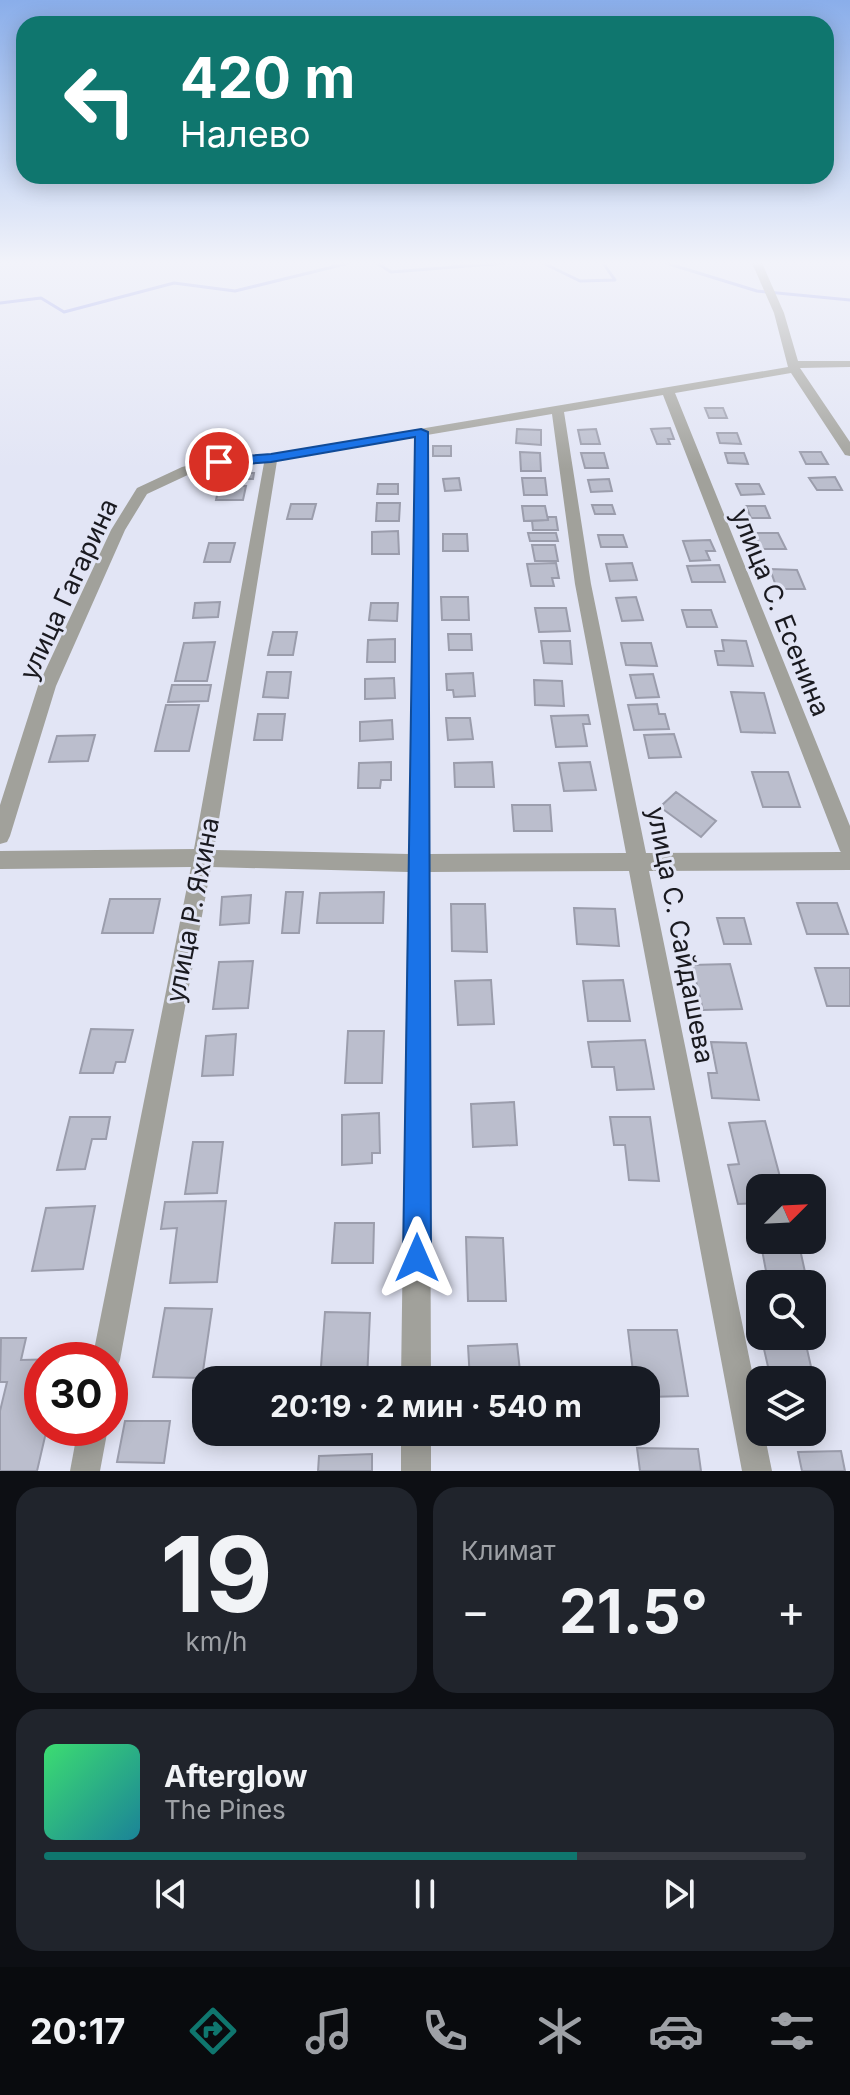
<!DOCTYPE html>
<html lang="ru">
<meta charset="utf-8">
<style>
:root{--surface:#171b24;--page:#20242c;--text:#f1f3f6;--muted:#9ea1a6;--line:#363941;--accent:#0f766e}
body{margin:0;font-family:Inter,sans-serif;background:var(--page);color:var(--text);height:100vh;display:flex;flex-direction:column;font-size:30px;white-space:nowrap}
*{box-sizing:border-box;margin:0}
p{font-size:26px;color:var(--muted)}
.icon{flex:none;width:44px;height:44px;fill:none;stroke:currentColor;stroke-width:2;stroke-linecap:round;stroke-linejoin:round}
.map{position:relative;height:1471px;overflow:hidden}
.details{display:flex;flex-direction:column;gap:16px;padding:16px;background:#0d0f14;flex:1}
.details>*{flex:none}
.banner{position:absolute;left:16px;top:16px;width:818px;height:168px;border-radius:24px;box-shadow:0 4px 20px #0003;background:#0f766e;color:#fff;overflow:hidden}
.needle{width:52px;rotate:66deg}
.buttons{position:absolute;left:746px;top:1174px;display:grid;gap:16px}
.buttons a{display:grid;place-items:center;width:80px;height:80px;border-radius:16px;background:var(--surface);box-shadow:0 4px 20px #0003;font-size:40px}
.speed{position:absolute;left:24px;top:1342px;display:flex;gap:16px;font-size:40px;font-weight:700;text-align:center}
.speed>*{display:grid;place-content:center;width:104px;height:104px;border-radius:50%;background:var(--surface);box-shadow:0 4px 20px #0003;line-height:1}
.speed .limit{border:12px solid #d22;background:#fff;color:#111}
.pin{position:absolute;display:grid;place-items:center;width:68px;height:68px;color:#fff;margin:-34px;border:4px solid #fff;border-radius:50%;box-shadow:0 2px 8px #0007}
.me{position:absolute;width:88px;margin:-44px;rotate:0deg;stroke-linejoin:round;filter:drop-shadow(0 0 6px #0008)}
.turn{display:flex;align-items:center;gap:28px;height:168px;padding:0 32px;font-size:36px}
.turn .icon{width:104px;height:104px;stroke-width:2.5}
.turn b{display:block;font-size:56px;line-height:68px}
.big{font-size:60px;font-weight:700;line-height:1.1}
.details .widget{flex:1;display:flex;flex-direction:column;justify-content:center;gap:12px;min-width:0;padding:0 28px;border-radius:24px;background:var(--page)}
.details .dial{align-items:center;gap:0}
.dial b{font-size:104px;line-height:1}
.song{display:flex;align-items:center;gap:24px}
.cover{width:96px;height:96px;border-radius:12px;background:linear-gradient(135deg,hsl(140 70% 55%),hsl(190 70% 35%))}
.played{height:8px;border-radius:4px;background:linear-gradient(90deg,var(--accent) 70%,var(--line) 70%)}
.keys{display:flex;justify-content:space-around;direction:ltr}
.heat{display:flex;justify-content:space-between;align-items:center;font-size:44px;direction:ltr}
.details .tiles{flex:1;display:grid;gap:16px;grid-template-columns:1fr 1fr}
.widget:last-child{grid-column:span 2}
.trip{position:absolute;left:192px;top:1366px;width:468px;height:80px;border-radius:24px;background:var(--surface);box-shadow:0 4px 20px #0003;font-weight:700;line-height:80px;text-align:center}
.tab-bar{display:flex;height:128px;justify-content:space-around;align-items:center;background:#090b0e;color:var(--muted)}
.tab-bar .icon{width:56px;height:56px}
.tab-bar .active{color:var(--accent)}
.tab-bar b{font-size:36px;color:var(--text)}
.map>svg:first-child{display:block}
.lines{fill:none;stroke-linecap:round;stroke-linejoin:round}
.stream{stroke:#9da6ed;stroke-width:3}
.building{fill:#bbbecd;stroke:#9b9dac;stroke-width:2}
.street{fill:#a1a19b;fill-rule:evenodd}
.route{fill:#1a73e8;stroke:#114b97;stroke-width:2}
.labels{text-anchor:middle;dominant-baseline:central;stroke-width:6;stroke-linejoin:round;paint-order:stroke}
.street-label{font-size:26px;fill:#1a1a20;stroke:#e2e5f5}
</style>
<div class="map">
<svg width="850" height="1471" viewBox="0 0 850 1471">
<rect width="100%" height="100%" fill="#e2e5f5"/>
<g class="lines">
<path class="stream" d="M 377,263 L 391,272 L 505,263
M 543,263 L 580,281 L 615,280 L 603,263
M 666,263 L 757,291 L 850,300
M 0,303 L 41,298 L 64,312 L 174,283 L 235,291 L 349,263"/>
</g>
<path class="building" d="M 705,408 L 723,408 L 727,418 L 709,418 Z
M 670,428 L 674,439 L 668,439 L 670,444 L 657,444 L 651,429 Z
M 517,429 L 541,430 L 541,445 L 516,443 Z
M 596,429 L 600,444 L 581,444 L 578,430 Z
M 717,433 L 737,433 L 741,444 L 720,443 Z
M 433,446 L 451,446 L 451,456 L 433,456 Z
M 520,452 L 540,453 L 541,471 L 521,471 Z
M 800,452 L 821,452 L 828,464 L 806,464 Z
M 581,453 L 604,453 L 608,468 L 585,468 Z
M 725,453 L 744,453 L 748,464 L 728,463 Z
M 230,473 L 254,473 L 253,479 L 228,479 Z
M 835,477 L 842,490 L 817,490 L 809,478 Z
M 459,478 L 461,490 L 445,491 L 443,479 Z
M 522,478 L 545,478 L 547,495 L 524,495 Z
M 609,479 L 612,491 L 591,492 L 588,480 Z
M 378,484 L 398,484 L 398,494 L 377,494 Z
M 736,484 L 759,484 L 764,494 L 741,495 Z
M 219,486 L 246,486 L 243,500 L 216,500 Z
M 377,503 L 400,503 L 399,521 L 376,521 Z
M 291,504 L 316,504 L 312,519 L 287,519 Z
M 592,505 L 612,505 L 615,514 L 595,514 Z
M 522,506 L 545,506 L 548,520 L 524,521 Z
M 746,506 L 765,506 L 770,518 L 751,518 Z
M 548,517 L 556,517 L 558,530 L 533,530 L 532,521 L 548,520 Z
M 398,531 L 399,554 L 372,554 L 372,532 Z
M 528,533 L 556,533 L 558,541 L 530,541 Z
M 754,533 L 778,533 L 786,549 L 761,549 Z
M 443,534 L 467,534 L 468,551 L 443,551 Z
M 598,535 L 623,535 L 627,547 L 601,547 Z
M 710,540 L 715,551 L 706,551 L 710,560 L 690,561 L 683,541 Z
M 209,543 L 235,543 L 230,562 L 204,562 Z
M 532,545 L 555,545 L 558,561 L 535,561 Z
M 556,563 L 559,578 L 552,578 L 554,586 L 531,586 L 527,564 Z
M 632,563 L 637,580 L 610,581 L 606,564 Z
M 719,565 L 725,582 L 692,582 L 687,566 Z
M 770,569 L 797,570 L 805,589 L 777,589 Z
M 441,597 L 468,597 L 469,620 L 442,620 Z
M 636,597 L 643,620 L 622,621 L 616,598 Z
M 220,602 L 218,617 L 193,618 L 195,603 Z
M 371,603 L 398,603 L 397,621 L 369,620 Z
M 535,608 L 566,608 L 570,631 L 539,632 Z
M 682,610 L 711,610 L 717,627 L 687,627 Z
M 273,632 L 297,632 L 293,655 L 268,655 Z
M 448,634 L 471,634 L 472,650 L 449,650 Z
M 395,639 L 395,662 L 367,662 L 368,640 Z
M 722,640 L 746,641 L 753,666 L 718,665 L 715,651 L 724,651 Z
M 541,641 L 570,641 L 572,664 L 544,663 Z
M 215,642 L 207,681 L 175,681 L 184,643 Z
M 621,643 L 651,643 L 657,666 L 626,665 Z
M 267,672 L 291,672 L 288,698 L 263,697 Z
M 473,673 L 475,696 L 454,697 L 453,690 L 447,690 L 446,674 Z
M 653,674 L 659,697 L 636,698 L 630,675 Z
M 394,678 L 395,698 L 365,699 L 365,679 Z
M 534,680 L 562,681 L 564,706 L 535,705 Z
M 172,685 L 211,685 L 208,701 L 168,702 Z
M 731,692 L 764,693 L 775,733 L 741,732 Z
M 657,704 L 659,714 L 665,714 L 669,729 L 634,730 L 628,705 Z
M 166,705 L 199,705 L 189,751 L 155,751 Z
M 258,714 L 285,714 L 282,740 L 254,740 Z
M 588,715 L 590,724 L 583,724 L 587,746 L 556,747 L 551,716 Z
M 446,718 L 470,718 L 473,739 L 448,740 Z
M 392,720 L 393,739 L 360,741 L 360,722 Z
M 674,734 L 681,757 L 649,758 L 644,735 Z
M 95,735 L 88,761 L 49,762 L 57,736 Z
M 391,762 L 391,780 L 381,780 L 380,788 L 358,788 L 359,763 Z
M 492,762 L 494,787 L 455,787 L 454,763 Z
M 590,762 L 596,790 L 564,791 L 559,763 Z
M 752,772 L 788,772 L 800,807 L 763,807 Z
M 676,792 L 716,821 L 701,837 L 660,807 Z
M 512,805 L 550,805 L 552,831 L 514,831 Z
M 286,892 L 303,892 L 299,933 L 282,933 Z
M 384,892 L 383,923 L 317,923 L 320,893 Z
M 251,895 L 249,923 L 220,925 L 222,897 Z
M 110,899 L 160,899 L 153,933 L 102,933 Z
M 797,903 L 837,903 L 848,934 L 807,934 Z
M 451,904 L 485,904 L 487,952 L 452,951 Z
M 574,908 L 615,909 L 619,946 L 577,944 Z
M 717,918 L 744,918 L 751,944 L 724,944 Z
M 253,961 L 248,1008 L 213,1009 L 219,962 Z
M 730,964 L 742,1009 L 703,1010 L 692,965 Z
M 815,968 L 850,968 L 850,1006 L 827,1006 Z
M 491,980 L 494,1024 L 458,1025 L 455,981 Z
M 623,980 L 630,1021 L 588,1021 L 583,981 Z
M 91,1029 L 133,1030 L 125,1062 L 116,1062 L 113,1073 L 80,1073 Z
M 348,1031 L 384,1031 L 382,1083 L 345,1083 Z
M 236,1034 L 233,1075 L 202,1076 L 206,1036 Z
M 645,1040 L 654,1089 L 617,1090 L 614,1067 L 592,1067 L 588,1042 Z
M 711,1042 L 746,1043 L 759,1100 L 712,1098 L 708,1073 L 717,1073 Z
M 514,1102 L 517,1145 L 473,1147 L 471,1104 Z
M 379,1113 L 380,1153 L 372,1153 L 372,1163 L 342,1165 L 342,1115 Z
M 70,1117 L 110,1117 L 106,1139 L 92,1139 L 85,1169 L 57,1170 Z
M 610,1117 L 650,1117 L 659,1181 L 629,1180 L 625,1145 L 614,1145 Z
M 765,1121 L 783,1188 L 760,1188 L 760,1203 L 738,1204 L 728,1165 L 739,1164 L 729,1123 Z
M 193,1142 L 223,1142 L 217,1193 L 185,1194 Z
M 226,1201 L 217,1282 L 170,1283 L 177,1228 L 161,1229 L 165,1202 Z
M 95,1206 L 83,1269 L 32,1271 L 46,1208 Z
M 756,1218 L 760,1218 L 760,1240 L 798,1240 L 805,1272 L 766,1271 Z
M 335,1223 L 374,1223 L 373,1263 L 332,1263 Z
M 466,1237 L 503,1238 L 506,1301 L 468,1301 Z
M 165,1308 L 212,1309 L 202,1378 L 153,1377 Z
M 325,1312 L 370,1313 L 367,1380 L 320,1380 Z
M 628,1330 L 677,1330 L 688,1396 L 646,1397 L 646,1380 L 634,1380 Z
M 761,1336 L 804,1336 L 812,1371 L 769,1371 Z
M 1,1338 L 26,1338 L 21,1360 L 61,1359 L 42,1360 L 42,1428 L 47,1428 L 37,1471 L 0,1471 L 0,1411 L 7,1382 L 0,1382 Z
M 517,1344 L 521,1380 L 470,1380 L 468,1346 Z
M 125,1421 L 170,1421 L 164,1463 L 117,1462 Z
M 637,1448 L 698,1449 L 701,1471 L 640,1471 Z
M 841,1451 L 845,1471 L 802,1471 L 798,1452 Z
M 372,1454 L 372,1471 L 318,1471 L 319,1456 Z"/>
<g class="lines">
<path class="street" d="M 752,263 L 762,263 L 784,313 L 798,361 L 850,361 L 850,367 L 800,368 L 850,442 L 850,456 L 845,455 L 791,373 L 675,393 L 850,826 L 850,870 L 649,871 L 760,1410 L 760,1432 L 764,1432 L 772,1471 L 742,1471 L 629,871 L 429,872 L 431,1380 L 401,1380 L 408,872 L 211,867 L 120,1360 L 116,1370 L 110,1373 L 110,1360 L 92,1360 L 191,867 L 0,869 L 0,851 L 194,849 L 264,463 L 219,466 L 192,473 L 147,494 L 125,530 L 56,686 L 10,836 L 7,842 L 0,844 L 0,805 L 38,686 L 111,530 L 137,488 L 182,467 L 219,458 L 271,454 L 788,367 L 774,313 ZM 663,395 L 840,851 L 841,852 L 646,853 L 591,584 L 564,412 ZM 552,414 L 575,584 L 626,853 L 429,854 L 427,435 ZM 415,437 L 409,854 L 214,850 L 277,461 Z
M 78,1428 L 108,1428 L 100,1471 L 70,1471 Z
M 401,1432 L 431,1432 L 431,1471 L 401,1471 Z"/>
</g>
<linearGradient id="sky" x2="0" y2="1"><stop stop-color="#8aaeea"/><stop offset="0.56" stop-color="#f2f3fa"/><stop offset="1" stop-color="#f2f3fa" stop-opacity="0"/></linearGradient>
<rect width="850" height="469" fill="url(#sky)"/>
<path class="route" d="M 421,429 L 428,432 L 431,1258 L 427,1268 L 417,1272 L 407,1268 L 403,1258 L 415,437 L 271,462 L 219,466 L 212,462 L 219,458 L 271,454 Z"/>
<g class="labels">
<g class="street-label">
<text transform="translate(68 589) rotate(-65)">улица Гагарина</text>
<text transform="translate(781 612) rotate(68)">улица С. Есенина</text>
<text transform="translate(192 910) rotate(-79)">улица Р. Яхина</text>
<text transform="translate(681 935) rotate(79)">улица С. Сайдашева</text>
</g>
</g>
</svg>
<div class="buttons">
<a><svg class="needle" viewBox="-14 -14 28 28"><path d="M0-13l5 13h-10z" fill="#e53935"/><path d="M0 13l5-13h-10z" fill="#9ea1a6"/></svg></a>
<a><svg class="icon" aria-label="search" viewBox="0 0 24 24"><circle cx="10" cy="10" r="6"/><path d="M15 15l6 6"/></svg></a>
<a><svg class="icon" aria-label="layers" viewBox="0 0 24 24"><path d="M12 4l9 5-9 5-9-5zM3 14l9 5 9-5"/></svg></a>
</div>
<div class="speed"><div class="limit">30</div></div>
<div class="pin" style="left:219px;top:462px;background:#d93025"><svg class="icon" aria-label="arrive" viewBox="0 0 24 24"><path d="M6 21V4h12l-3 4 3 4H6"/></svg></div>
<svg class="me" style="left:417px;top:1258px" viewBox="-20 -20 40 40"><path d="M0-17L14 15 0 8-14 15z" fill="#1a73e8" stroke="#fff" stroke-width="4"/></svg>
<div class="trip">20:19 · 2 мин · 540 m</div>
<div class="banner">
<div class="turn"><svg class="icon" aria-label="left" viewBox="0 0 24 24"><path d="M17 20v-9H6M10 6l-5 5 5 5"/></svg><div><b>420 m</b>Налево</div></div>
</div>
</div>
<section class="details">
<div class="tiles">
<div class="widget dial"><b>19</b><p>km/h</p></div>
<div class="widget"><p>Климат</p>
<div class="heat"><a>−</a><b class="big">21.5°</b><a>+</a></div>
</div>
<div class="widget">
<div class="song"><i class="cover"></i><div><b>Afterglow</b><p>The Pines</p></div></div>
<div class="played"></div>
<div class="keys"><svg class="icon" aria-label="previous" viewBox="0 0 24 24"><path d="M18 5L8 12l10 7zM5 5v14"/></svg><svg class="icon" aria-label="pause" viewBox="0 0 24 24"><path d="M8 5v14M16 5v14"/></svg><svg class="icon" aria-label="next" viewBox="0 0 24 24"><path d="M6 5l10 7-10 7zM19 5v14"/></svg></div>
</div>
</div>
</section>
<nav class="tab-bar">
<b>20:17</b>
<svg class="icon active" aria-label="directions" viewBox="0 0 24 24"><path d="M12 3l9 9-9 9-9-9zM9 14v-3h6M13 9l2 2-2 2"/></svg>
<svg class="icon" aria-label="music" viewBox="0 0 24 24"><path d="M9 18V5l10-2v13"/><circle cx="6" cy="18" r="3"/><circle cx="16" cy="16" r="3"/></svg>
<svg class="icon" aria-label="phone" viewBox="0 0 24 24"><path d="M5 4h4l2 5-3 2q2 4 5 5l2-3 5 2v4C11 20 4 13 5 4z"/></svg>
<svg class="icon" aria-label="climate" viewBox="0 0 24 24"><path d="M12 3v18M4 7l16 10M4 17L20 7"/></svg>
<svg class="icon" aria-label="car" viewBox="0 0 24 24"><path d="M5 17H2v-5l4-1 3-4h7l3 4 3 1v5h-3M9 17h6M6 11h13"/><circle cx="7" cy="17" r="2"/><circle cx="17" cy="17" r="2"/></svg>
<svg class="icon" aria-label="filters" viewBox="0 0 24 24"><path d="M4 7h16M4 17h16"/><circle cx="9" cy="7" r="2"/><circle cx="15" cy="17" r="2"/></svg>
</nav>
